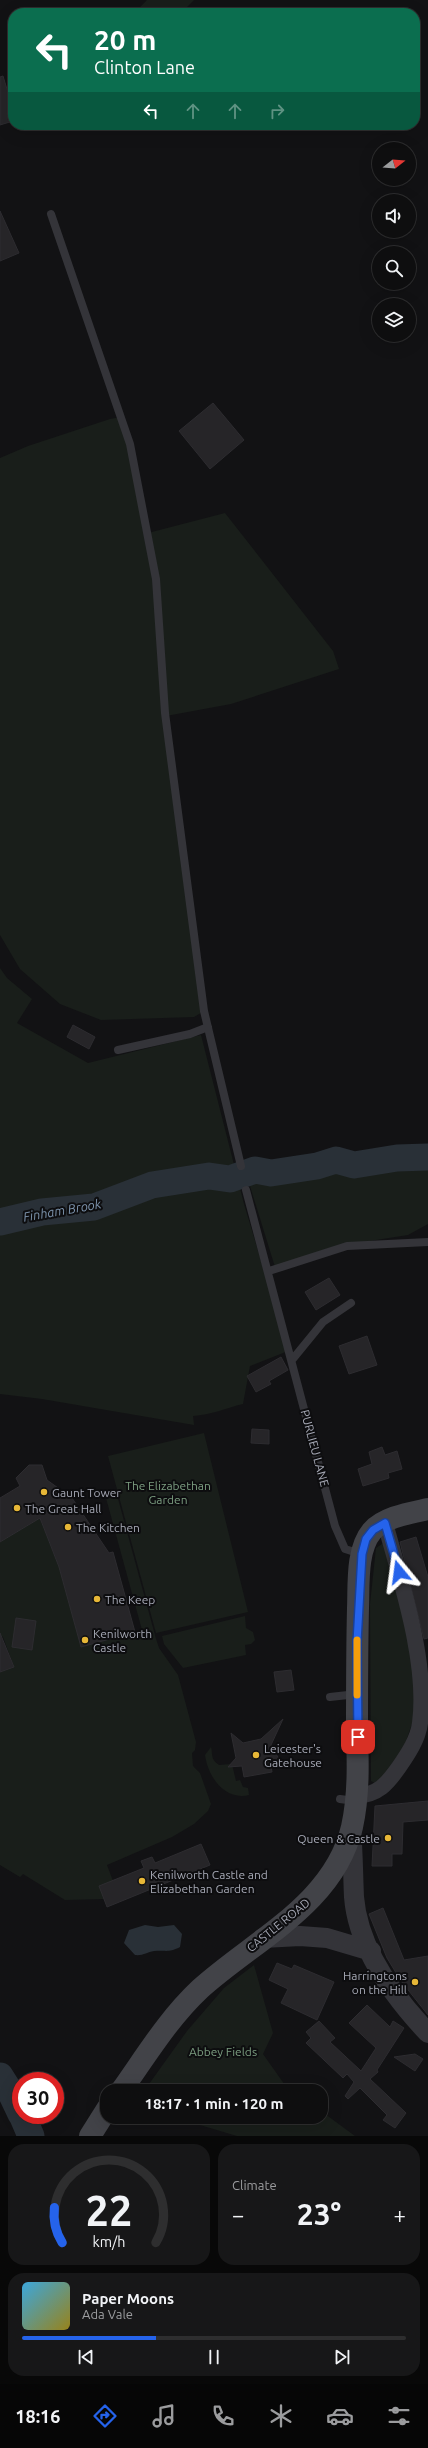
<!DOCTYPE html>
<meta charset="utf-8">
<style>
:root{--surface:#0e0e0f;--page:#171718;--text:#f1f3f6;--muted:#9b9c9e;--line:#2e2e2f;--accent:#2563eb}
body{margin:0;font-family:Ubuntu,sans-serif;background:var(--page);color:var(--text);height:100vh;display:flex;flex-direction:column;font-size:15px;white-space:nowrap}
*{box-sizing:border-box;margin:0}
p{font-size:13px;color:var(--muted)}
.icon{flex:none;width:22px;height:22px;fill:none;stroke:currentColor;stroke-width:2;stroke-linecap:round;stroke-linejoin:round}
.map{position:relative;height:2136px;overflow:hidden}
.panel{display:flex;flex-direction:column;gap:8px;padding:8px;background:#080808;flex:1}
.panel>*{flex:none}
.banner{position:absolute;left:8px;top:8px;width:412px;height:122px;border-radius:16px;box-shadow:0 4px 16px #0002,0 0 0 1px var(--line);background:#0b6e4f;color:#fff;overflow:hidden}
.needle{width:26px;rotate:73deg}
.controls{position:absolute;left:372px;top:142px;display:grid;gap:8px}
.controls a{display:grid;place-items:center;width:44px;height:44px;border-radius:50%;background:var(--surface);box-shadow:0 4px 16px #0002,0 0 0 1px var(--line);font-size:20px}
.speed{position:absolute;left:12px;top:2072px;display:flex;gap:8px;font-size:20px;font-weight:700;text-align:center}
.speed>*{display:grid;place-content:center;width:52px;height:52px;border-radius:50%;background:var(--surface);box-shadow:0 4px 16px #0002,0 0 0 1px var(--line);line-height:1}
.speed .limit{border:6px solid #d22;background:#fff;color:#111}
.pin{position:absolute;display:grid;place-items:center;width:34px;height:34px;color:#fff;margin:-17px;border-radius:8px;box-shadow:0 2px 6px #0006}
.me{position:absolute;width:44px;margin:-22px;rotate:344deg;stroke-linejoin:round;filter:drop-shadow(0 0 3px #0008)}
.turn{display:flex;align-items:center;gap:14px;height:84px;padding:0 20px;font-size:18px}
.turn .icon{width:52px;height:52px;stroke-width:2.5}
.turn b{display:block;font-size:28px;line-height:34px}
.lanes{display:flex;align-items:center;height:38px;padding:0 20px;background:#0003;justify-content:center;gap:20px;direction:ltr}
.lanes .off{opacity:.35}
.big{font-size:30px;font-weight:700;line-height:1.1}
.panel .widget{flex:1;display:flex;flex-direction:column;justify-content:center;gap:6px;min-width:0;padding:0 14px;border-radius:16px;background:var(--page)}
.panel .dial{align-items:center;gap:0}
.dial svg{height:104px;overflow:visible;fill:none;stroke:var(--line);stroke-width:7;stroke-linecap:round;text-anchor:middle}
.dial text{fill:var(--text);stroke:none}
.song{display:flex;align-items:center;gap:12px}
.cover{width:48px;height:48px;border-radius:6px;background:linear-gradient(135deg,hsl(200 70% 55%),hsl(50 70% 35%))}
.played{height:4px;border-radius:2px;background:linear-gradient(90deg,var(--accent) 35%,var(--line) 35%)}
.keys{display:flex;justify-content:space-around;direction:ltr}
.heat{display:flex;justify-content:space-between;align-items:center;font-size:22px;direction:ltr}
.panel .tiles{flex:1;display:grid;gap:8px;grid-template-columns:1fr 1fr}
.widget:last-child{grid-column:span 2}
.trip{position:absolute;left:100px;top:2084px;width:228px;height:40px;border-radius:16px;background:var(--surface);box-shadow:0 4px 16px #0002,0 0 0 1px var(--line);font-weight:700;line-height:40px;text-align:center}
.menu{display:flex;height:64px;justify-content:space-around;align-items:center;background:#060606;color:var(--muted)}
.menu .icon{width:28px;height:28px}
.menu .selected{color:var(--accent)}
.menu b{font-size:18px;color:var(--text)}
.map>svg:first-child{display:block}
.green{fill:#191e1a}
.water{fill:#293037}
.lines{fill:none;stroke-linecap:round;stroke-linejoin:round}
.river{stroke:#293037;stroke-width:27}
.building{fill:#262528;stroke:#2d2c30}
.service{stroke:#343439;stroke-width:8}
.minor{stroke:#343439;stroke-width:16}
.tertiary{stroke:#343439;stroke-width:20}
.secondary{stroke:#424348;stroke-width:22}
.route-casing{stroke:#184099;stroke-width:10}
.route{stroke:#2563eb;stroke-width:7}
.slow{stroke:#f59e0b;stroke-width:7}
.poi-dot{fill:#e7b737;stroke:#0d0d0f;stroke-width:1.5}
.labels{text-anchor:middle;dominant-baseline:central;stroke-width:4;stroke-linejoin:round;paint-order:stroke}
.street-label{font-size:12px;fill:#a5a8b4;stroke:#0d0d0f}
.park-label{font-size:12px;fill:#7c9e81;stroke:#0d0d0f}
.poi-label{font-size:12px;fill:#a5a8b4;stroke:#0d0d0f;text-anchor:start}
.water-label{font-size:13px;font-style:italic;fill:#7d94ad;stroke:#0d0d0f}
</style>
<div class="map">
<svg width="428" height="2136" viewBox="0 0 428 2136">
<rect width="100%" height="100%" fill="#121214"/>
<path class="green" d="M 147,0 L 194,0 L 186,8 L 188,13 L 134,13 Z
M 121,417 L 148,533 L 225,513 L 333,651 L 339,669 L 231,704 L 166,716 L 204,1011 L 194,1017 L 101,1020 L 60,1004 L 20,969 L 0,935 L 0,458 L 28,446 L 110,419 Z
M 0,968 L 7,978 L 32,999 L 17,1023 L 88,1063 L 201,1035 L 244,1204 L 288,1351 L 250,1366 L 243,1404 C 226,1408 211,1415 193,1416 L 194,1425 L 42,1399 L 0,1394 Z
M 428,1157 L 428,1224 L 408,1235 L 344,1245 L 275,1267 L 246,1173 L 255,1170 L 271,1173 L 317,1166 L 336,1160 L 354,1165 L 397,1158 Z
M 204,1433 L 248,1612 L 156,1633 L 108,1456 Z
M 117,1495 L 156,1639 L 159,1648 L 178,1675 L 196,1742 L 195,1750 L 192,1753 L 193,1766 L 200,1773 L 211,1804 L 208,1811 L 194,1824 L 172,1837 L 107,1865 L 113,1881 L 104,1899 L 65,1900 L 23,1874 L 20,1877 L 0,1865 L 0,1672 L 14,1667 L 3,1637 L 0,1635 L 0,1542 L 40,1518 L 59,1567 L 81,1646 L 142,1630 L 106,1498 Z
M 385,1542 L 410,1632 L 415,1715 L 404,1747 L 387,1775 L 375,1783 L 371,1781 L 370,1604 L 376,1548 Z
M 245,1616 L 246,1628 L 253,1632 L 255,1640 L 251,1644 L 245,1645 L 246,1655 L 183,1668 L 164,1644 L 162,1636 Z
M 211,1747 C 213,1754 210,1759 219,1765 L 232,1764 L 236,1781 L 240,1780 L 243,1787 L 248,1788 L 249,1795 C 225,1801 208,1777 205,1755 Z
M 254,1965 L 273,2033 L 263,2054 L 287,2088 L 291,2091 L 144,2091 L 187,2031 L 224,1988 Z
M 321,2111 L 355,2136 L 237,2136 L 173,2117 L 321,2117 Z"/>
<path class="water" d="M 145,1925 L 158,1927 L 174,1925 L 182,1934 L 180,1947 C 168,1953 167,1950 154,1951 C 147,1952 143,1956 135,1955 L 124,1943 L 129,1930 Z"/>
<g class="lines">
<path class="river" d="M 0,1222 L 42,1212 L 94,1207 L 152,1185 L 209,1176 L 230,1179 L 255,1170 L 271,1173 L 317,1166 L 336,1160 L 354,1165 L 397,1158 L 428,1157
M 0,2076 L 12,2095 L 21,2114
M 22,2115 L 31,2136"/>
</g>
<path class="building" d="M 3,76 L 13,109 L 13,121 L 0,125 L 0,77 Z
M 0,211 L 19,253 L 0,261 Z
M 213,403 L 244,440 L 210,469 L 179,431 Z
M 73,1025 L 95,1037 L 89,1049 L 67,1037 Z
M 329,1278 L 340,1295 L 316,1310 L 305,1292 Z
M 367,1336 L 377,1365 L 349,1374 L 339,1346 Z
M 281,1357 L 288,1370 L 269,1381 L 271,1384 L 256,1392 L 247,1376 Z
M 252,1429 L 269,1430 L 269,1444 L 251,1443 Z
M 382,1447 L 385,1455 L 397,1451 L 402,1469 L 388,1473 L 389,1478 L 363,1486 L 358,1469 L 372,1464 L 369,1452 Z
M 29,1465 L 42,1465 L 47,1480 L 72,1498 L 109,1553 L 113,1552 L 135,1632 L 81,1647 L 59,1567 L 40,1518 L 0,1542 L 0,1498 L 20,1486 L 16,1478 Z
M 416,1537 L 428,1577 L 428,1638 L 424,1639 L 400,1542 Z
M 16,1618 L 36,1621 L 32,1650 L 12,1647 Z
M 0,1633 L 14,1667 L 0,1672 Z
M 291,1670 L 294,1690 L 277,1692 L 274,1672 Z
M 283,1719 L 271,1745 L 279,1759 L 271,1766 L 272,1772 L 244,1777 L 242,1766 L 228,1767 L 236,1758 L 231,1733 L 243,1743 L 261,1739 Z
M 428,1801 L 428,1820 L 403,1822 L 402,1854 L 392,1854 L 392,1866 L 372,1866 L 375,1806 Z
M 201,1844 L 210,1865 L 107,1907 L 99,1886 L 144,1868 L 141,1861 L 152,1857 L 155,1863 Z
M 383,1908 L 404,1960 L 428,1956 L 428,2015 L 401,1981 L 387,1958 L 369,1914 Z
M 277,1963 L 292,1969 L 294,1965 L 334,1982 L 317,2020 L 281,2003 L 288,1989 L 269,1980 Z
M 367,2005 L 390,2027 L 393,2021 L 404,2028 L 377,2070 L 378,2072 L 370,2079 L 406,2113 L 395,2128 L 383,2120 L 387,2115 L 360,2088 L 348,2099 L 345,2096 L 354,2082 L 347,2074 L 343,2078 L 306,2043 L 311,2038 L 306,2032 L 319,2021 L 335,2038 L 330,2042 L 361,2071 L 376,2048 L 349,2023 Z
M 415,2054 L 423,2059 L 415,2071 L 394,2057 Z"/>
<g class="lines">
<path class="service" d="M 51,214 L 130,444 L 156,579 L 165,713 L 204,1011 L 241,1166
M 118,1050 L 190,1034 L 208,1027
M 246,1190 L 335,1526 L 345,1549 L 361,1554
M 269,1271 L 347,1246 L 428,1242
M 292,1360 L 323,1322 L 351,1303
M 330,1697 L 357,1694
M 340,1799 L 355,1801"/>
<path class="minor" d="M 356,1796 C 378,1795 387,1784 399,1767 C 408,1754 418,1739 420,1723 C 428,1663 401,1581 385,1523"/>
<path class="tertiary" d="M 351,1829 C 353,1852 353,1875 354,1897 C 358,1948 394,1997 428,2033
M 263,1938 L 300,1936 L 327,1938 L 371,1951"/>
<path class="secondary" d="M 121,2091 C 146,2056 168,2019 200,1989 C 254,1940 334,1904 352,1827 C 359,1795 358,1763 357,1730 C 357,1690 357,1649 358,1608 C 359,1585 356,1550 372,1531 C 384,1517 410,1513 428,1509
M 90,2136 L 107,2109"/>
</g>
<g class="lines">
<defs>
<path id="route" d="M 358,1737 L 357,1642 L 362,1554 L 366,1539 L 373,1530 L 385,1523 L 399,1572"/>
</defs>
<use href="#route" class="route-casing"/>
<use href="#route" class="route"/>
<path class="slow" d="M 357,1640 L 357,1695"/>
</g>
<g class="poi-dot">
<circle cx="44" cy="1492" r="4"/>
<circle cx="17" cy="1508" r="4"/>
<circle cx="68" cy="1527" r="4"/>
<circle cx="97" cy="1599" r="4"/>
<circle cx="85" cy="1640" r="4"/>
<circle cx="256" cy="1755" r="4"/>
<circle cx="388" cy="1838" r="4"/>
<circle cx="142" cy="1881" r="4"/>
<circle cx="415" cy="1982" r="4"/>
</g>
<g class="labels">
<g class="street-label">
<text transform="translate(315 1448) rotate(75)">PURLIEU LANE</text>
<text transform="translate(278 1925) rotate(-39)">CASTLE ROAD</text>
</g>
<g class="park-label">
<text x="168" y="1485">The Elizabethan<tspan x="168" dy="14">Garden</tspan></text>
<text x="223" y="2051">Abbey Fields</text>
</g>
<g class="poi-label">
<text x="52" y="1492">Gaunt Tower</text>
<text x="25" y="1508">The Great Hall</text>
<text x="76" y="1527">The Kitchen</text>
<text x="105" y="1599">The Keep</text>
<text x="93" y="1633">Kenilworth<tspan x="93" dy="14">Castle</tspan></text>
<text x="264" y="1748">Leicester's<tspan x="264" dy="14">Gatehouse</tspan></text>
<text x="380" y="1838" text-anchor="end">Queen &amp; Castle</text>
<text x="150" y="1874">Kenilworth Castle and<tspan x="150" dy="14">Elizabethan Garden</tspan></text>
<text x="407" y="1975" text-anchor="end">Harringtons<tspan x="407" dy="14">on the Hill</tspan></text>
</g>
<g class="water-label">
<text transform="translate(62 1210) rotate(-10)">Finham Brook</text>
</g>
</g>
</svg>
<div class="controls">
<a><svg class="needle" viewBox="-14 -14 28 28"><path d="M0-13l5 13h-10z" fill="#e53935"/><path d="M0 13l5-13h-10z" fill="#9b9c9e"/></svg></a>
<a><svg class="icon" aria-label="sound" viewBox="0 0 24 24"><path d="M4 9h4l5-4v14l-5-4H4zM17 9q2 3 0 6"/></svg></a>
<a><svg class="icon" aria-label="search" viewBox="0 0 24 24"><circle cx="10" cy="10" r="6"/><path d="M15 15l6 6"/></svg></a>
<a><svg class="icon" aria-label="layers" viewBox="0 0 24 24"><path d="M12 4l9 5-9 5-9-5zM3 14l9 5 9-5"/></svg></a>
</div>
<div class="speed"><div class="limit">30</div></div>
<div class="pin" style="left:358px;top:1737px;background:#d93025"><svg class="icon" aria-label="arrive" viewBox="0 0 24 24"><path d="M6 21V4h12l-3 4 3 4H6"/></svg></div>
<svg class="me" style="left:399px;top:1572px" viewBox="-20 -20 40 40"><path d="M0-17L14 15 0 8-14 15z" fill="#2563eb" stroke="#fff" stroke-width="4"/></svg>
<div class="trip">18:17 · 1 min · 120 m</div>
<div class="banner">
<div class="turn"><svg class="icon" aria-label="left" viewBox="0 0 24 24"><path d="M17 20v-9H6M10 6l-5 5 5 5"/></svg><div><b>20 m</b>Clinton Lane</div></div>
<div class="lanes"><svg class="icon" aria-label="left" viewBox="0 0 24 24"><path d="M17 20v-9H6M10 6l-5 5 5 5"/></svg><svg class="icon off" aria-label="ahead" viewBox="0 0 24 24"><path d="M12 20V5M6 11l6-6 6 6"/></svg><svg class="icon off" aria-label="ahead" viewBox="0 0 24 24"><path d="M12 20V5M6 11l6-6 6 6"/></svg><svg class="icon off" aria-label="right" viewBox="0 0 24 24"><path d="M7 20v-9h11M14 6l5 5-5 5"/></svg></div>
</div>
</div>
<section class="panel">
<div class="tiles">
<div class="widget dial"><svg viewBox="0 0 100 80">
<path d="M14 69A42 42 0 1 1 86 69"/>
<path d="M14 69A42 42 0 0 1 8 42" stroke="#2563eb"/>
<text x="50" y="56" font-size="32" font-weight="700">22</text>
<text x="50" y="72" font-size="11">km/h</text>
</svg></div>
<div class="widget"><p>Climate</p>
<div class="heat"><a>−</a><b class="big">23°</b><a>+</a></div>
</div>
<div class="widget">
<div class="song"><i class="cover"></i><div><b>Paper Moons</b><p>Ada Vale</p></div></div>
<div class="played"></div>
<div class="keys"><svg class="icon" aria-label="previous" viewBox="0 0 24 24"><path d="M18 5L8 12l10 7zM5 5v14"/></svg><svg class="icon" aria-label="pause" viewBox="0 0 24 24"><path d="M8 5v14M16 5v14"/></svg><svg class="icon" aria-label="next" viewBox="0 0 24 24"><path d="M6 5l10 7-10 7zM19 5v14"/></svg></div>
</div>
</div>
</section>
<nav class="menu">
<b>18:16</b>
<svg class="icon selected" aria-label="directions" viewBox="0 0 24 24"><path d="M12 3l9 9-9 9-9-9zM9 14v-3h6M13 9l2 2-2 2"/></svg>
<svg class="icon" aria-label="music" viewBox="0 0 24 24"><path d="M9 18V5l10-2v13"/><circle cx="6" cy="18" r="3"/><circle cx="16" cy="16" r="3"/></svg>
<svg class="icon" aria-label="phone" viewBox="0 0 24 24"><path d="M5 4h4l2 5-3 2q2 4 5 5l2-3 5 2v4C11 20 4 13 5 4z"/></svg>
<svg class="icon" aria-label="climate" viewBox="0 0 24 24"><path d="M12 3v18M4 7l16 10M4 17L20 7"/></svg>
<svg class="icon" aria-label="car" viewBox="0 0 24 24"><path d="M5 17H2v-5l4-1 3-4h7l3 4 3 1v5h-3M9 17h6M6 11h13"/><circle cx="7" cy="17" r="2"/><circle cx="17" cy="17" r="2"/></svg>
<svg class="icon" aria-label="filters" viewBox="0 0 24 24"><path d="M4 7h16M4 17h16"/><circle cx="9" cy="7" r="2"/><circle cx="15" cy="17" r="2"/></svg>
</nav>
